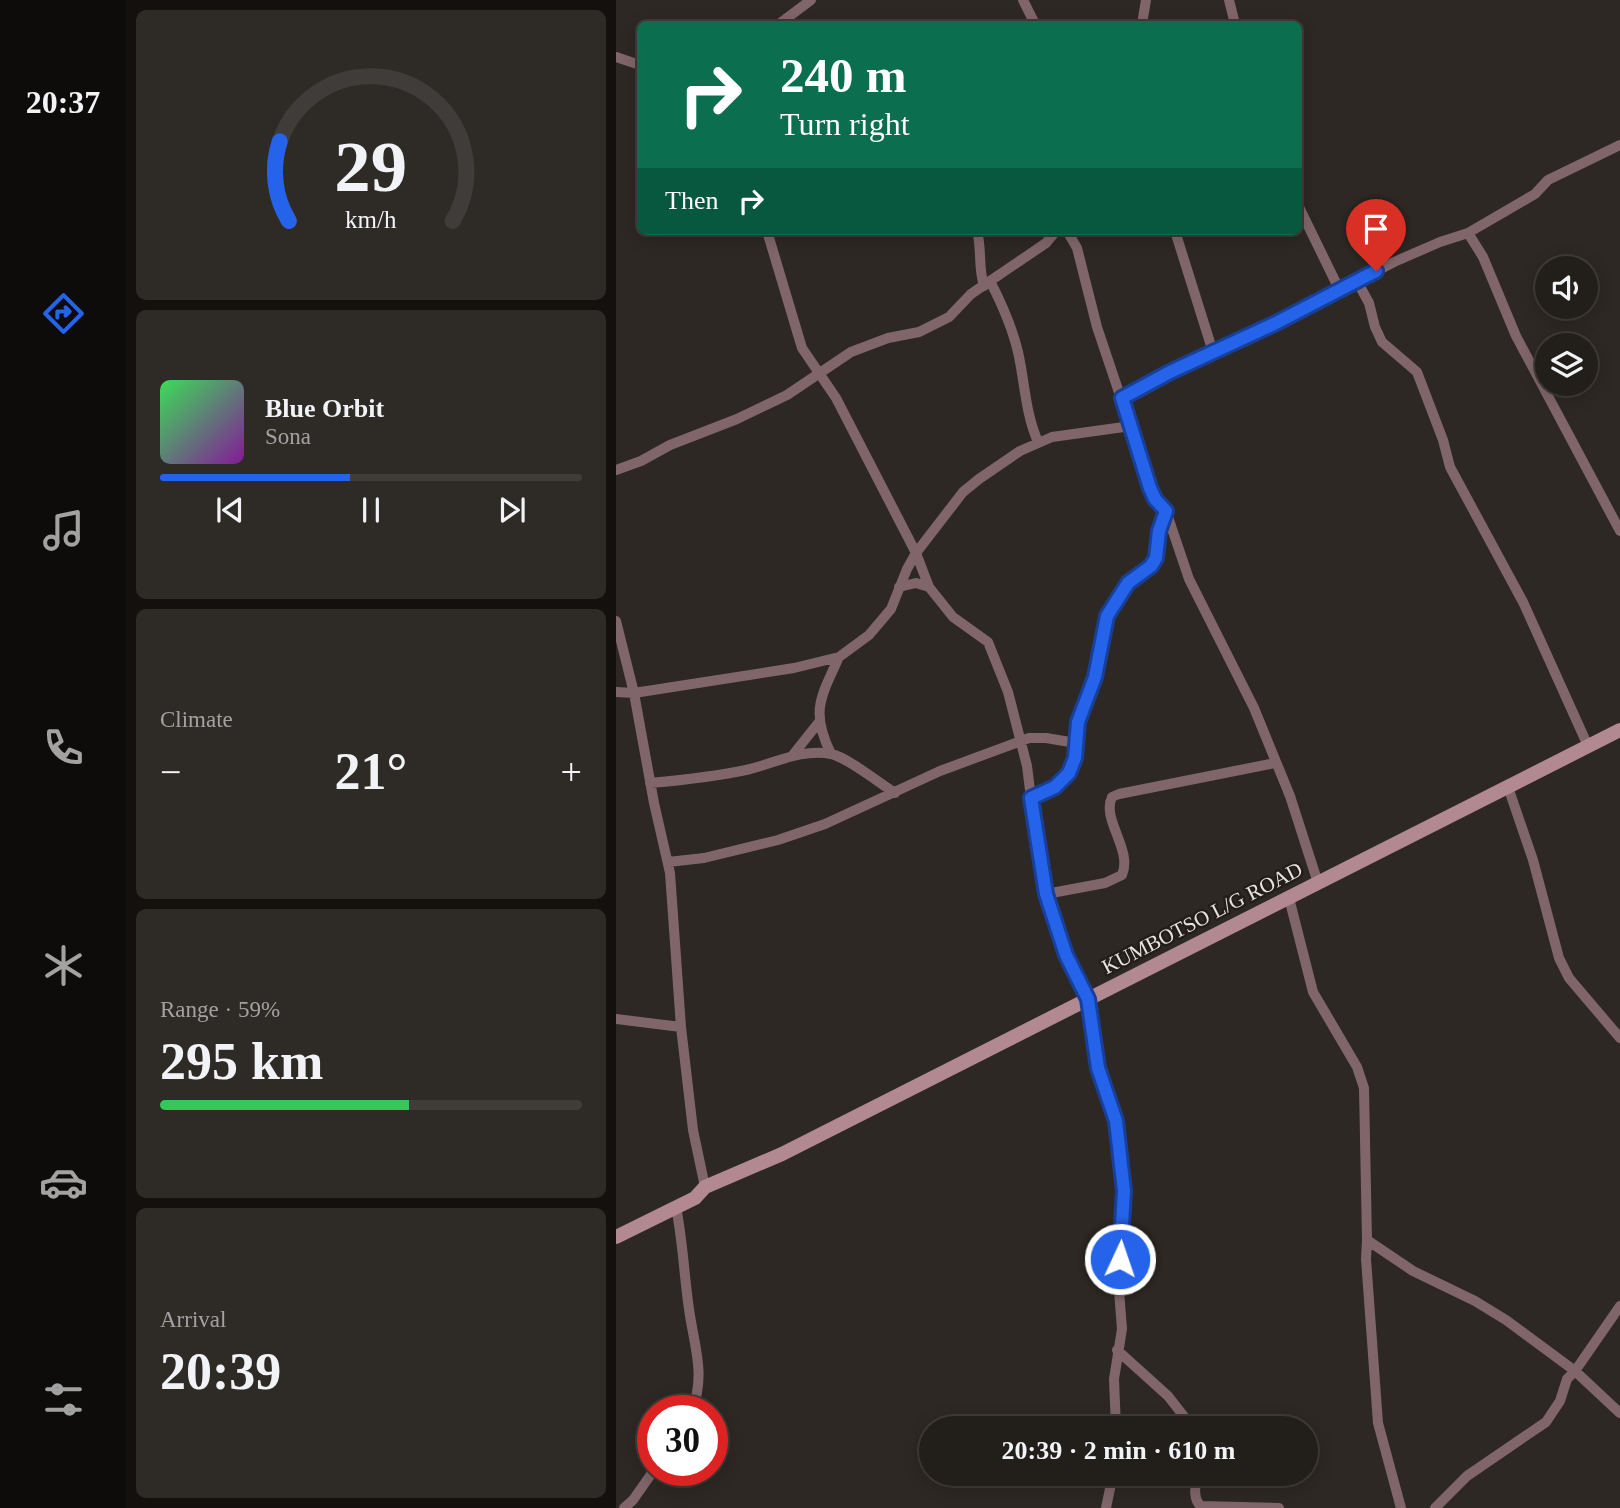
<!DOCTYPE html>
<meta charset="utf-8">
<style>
:root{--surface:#221e1a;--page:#2e2b27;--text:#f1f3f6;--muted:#a2a2a2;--line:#3f3c39;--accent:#2563eb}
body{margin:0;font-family:Georgia,serif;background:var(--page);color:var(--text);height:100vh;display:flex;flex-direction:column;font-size:26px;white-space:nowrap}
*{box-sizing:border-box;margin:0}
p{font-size:23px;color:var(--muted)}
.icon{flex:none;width:38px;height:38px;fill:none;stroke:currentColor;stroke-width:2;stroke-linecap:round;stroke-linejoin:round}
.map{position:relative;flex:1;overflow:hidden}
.details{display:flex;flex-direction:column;gap:10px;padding:10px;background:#13100e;width:490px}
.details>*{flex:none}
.banner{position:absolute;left:21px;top:21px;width:665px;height:214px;border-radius:10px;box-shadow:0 4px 18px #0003,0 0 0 2px var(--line);background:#0b6e4f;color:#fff;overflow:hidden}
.controls{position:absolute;left:919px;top:256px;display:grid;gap:14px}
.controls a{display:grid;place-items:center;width:63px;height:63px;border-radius:50%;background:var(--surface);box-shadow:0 4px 18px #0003,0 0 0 2px var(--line);font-size:35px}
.speed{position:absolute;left:21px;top:1395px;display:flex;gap:14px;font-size:35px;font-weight:700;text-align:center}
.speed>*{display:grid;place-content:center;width:91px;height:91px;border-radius:50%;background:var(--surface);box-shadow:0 4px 18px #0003,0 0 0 2px var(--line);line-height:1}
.speed .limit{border:10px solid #d22;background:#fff;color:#111}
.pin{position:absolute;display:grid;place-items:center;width:60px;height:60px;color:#fff;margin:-72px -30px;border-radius:50% 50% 50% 0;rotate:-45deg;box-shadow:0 0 7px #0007}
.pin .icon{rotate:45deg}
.me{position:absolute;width:77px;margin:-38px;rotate:3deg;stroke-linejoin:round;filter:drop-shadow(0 0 5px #0008)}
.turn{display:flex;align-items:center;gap:24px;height:147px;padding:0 28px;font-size:32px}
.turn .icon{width:91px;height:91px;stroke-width:2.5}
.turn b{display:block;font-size:49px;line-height:60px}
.then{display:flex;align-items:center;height:66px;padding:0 28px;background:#0003;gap:14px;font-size:26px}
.big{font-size:52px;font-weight:700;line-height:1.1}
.details .tile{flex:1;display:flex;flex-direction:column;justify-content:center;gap:10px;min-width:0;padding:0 24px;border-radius:10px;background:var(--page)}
.details .dial{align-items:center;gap:0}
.dial svg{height:182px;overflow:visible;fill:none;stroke:var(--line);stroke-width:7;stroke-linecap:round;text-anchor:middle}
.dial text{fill:var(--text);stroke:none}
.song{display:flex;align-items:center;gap:21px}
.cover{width:84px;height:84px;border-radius:10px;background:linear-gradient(135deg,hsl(130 70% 55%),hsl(290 70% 35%))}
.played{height:7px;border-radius:4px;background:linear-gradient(90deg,var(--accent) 45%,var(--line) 45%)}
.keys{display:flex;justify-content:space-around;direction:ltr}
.heat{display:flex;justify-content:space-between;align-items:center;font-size:38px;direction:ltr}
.charge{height:10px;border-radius:5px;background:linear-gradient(90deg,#34c759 59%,var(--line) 0)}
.trip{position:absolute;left:303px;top:1416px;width:399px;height:70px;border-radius:35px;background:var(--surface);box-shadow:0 4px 18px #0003,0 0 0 2px var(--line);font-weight:700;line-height:70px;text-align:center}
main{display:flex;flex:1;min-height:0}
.menu{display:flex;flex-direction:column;width:126px;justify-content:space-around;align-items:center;background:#0e0c0a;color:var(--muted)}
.menu .icon{width:49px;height:49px}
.menu .on{color:var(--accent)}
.menu b{font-size:32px;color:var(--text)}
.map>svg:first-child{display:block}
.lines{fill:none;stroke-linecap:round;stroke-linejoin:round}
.street{stroke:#80666b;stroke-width:10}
.secondary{stroke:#b28990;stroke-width:14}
.route-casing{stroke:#184099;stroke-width:18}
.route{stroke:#2563eb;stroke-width:12}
.labels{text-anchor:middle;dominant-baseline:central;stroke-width:5;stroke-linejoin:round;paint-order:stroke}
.street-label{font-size:21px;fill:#e7e3e0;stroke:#231e19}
</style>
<main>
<nav class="menu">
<b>20:37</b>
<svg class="icon on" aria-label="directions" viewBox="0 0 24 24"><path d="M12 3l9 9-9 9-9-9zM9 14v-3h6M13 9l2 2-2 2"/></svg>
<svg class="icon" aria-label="music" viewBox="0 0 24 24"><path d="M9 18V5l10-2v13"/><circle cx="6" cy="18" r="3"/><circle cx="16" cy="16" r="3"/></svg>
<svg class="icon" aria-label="phone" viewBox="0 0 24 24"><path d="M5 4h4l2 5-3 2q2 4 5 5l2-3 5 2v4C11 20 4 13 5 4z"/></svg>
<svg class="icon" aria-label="climate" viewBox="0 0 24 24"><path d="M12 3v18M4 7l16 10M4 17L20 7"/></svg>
<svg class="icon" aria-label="car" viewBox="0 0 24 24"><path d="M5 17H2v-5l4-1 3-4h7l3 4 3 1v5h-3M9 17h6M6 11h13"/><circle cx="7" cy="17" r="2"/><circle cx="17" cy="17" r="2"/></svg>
<svg class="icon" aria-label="filters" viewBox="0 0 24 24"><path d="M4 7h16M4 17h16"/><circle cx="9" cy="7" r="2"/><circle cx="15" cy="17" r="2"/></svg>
</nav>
<section class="details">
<div class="tile dial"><svg viewBox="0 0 100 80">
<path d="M14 69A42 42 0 1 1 86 69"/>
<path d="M14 69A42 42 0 0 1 10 34" stroke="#2563eb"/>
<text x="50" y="56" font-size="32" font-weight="700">29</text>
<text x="50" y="72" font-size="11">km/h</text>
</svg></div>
<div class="tile">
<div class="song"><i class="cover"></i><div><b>Blue Orbit</b><p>Sona</p></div></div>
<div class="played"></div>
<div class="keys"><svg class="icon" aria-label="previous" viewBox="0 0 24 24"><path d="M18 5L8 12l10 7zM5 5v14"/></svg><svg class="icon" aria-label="pause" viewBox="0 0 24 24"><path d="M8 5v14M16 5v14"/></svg><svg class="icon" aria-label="next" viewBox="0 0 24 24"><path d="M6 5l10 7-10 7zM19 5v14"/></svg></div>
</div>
<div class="tile"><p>Climate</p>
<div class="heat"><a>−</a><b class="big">21°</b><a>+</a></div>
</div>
<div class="tile"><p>Range · 59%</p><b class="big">295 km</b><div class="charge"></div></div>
<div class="tile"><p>Arrival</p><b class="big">20:39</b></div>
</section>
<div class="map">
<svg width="1004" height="1508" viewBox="0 0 1004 1508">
<rect width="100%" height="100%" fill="#2d2823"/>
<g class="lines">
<path class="street" d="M 407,0 L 419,24
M 613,0 L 619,24
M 163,24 L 195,0
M 526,24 L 530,0
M 0,57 L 24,65
M 682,205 L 723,289
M 151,231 L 186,348 L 220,398 L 300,553 L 313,587 L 337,617 L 372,642 L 392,692 L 411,766 L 421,846 L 427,870 L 430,894 L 450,955 L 472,999 L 482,1067 L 500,1121 L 505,1153 L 507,1191 L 502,1278 L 506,1329 L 498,1379 L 500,1428
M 361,231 C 366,249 362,268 368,286
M 451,231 L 461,248 L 481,327 L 535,488 L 539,499 L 550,511 L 573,579 L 638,708 L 674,796 L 702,883
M 559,231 L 597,352
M 852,233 L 867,257 L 900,336 L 1004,531
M 374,281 C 386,304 396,327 402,352 C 409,383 409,412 422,442
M 741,281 L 753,303 L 759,327 L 766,342 L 801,372 L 827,440 L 834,467 L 907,602 L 972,746
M 506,398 L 554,372 L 658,324 L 778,262 L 824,242 L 852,233 L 919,194 L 932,180 L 1004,145
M 0,470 L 25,461 L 54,445 L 121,419 L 171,395 L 235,352 L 272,338 L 303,332 L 333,317 L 355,294 L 430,243 L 440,231
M 283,587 L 300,583 L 313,587
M 0,621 L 18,693 L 38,803 L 54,873 L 65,1027 L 77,1130 L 89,1187
M 0,692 L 18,693 L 178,668 L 223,657 L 253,635 L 275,609 L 291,569 L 300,553 L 347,492 L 363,479 L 404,451 L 436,437 L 515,426
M 215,754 C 194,711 205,697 223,657
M 176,756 L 203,722
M 34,783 C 67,780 98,777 130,770 C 157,764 186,748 215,754 C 231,757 263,783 279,793
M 892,787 L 917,860 L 943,958 L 953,978 L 1004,1038
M 415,798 L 439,787 L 453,773 L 459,758 L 462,722 L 479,677 L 491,616 L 512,583 L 535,567 L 540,558 L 543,531 L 550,511
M 52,862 L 88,858 L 162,840 L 209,824 L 324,771 L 413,738 L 430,738 L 460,743
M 430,894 L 489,883 L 506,875 C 517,850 485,819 496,797 L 503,794 L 659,763
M 673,898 L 697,992 L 741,1067 L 748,1088 L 751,1240 L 797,1271 L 859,1301 L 890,1320 L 959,1371 L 1004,1413
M 0,1019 L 65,1027
M 60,1207 C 67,1242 68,1275 73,1309 C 78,1346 90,1374 76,1410
M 751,1240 L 750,1259 L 762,1423 L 785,1508
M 501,1350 L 552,1396 L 577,1428
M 580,1474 C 580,1484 576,1499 585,1506 L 663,1508
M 8,1508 L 17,1500 L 38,1470
M 490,1508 L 497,1474
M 819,1508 L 851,1476 L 930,1422 L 944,1401 L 951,1379 L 959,1371 L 1004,1306"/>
<path class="secondary" d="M 0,1237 L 79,1198 L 89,1187 L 166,1154 L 1004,730"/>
</g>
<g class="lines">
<defs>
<path id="route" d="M 504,1259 L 508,1191 L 500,1121 L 482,1068 L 472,999 L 450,955 L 430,894 L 415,798 L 439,787 L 453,773 L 459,758 L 462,722 L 479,677 L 491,616 L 512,583 L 535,566 L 540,558 L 543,531 L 550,511 L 539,499 L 534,488 L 506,398 L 554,372 L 658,324 L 760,271"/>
</defs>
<use href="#route" class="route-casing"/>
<use href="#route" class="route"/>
</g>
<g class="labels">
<g class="street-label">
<text transform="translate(586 918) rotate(-27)">KUMBOTSO L/G ROAD</text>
</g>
</g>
</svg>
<div class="controls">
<a><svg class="icon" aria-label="sound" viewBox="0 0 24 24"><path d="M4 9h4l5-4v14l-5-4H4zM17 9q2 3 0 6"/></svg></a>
<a><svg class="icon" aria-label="layers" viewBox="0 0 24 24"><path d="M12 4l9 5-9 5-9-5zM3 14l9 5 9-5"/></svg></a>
</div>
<div class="speed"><div class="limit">30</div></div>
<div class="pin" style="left:760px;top:271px;background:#d93025"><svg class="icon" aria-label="arrive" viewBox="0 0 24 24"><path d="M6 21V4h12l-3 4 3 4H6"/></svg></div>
<svg class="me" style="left:504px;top:1259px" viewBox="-20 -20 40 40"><circle r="17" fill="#2563eb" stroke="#fff" stroke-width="3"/><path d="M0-11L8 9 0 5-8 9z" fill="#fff"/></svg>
<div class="trip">20:39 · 2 min · 610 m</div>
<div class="banner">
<div class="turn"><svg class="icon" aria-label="right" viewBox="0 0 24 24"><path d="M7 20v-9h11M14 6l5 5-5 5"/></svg><div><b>240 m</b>Turn right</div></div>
<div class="then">Then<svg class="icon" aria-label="right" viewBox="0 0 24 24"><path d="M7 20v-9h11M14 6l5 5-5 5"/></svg></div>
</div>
</div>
</main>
